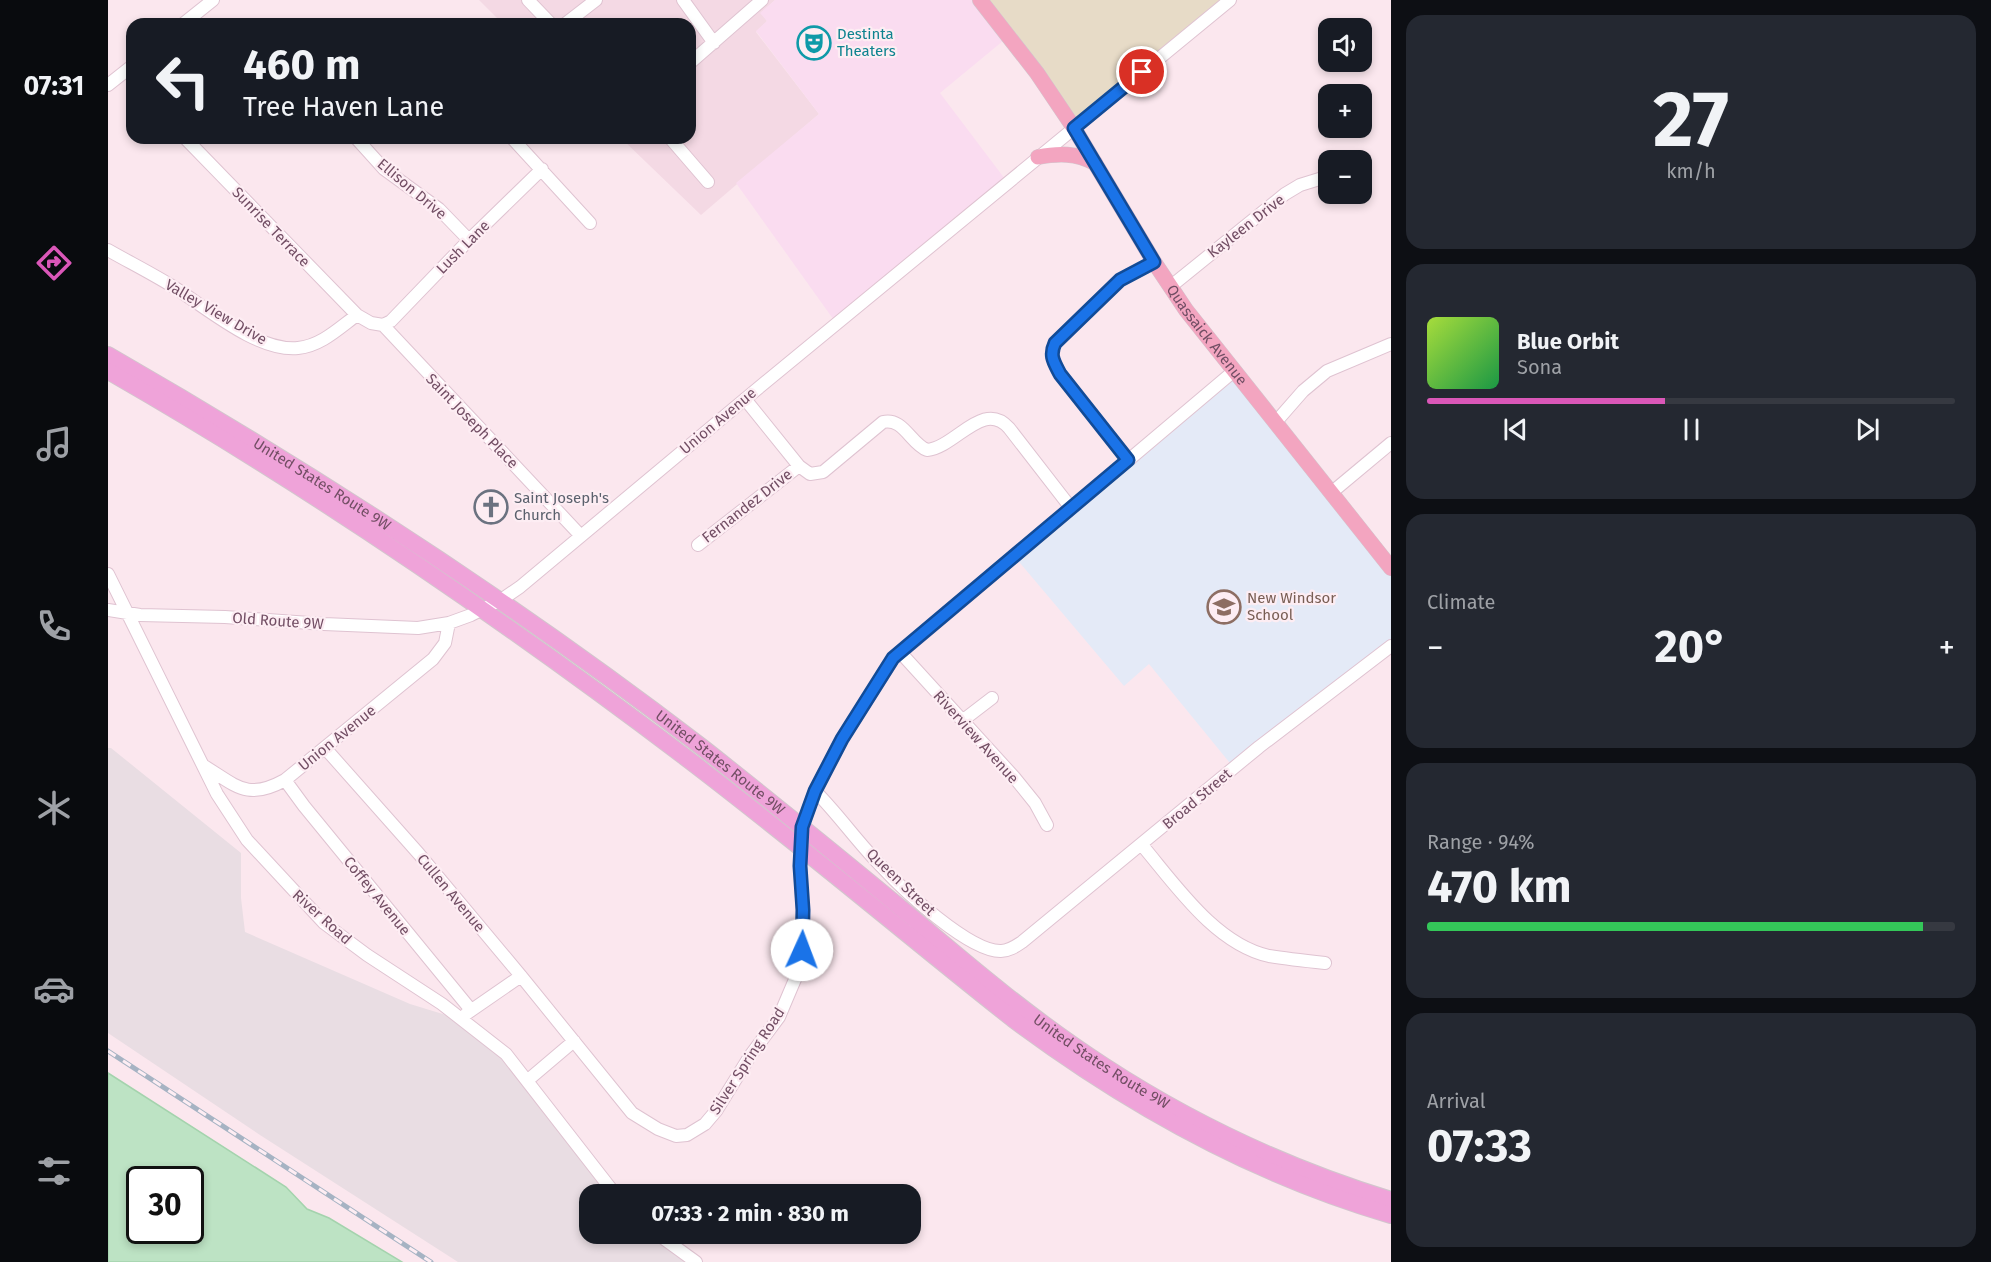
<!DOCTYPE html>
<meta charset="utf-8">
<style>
:root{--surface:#171b24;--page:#242831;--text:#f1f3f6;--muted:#9ea1a6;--line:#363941;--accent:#da57b8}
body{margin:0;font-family:"Fira Sans",sans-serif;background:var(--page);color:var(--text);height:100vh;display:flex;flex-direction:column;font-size:22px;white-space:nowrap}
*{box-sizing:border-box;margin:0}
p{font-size:20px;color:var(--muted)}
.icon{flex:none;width:33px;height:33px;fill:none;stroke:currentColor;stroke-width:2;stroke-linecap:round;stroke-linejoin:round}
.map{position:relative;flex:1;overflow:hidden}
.panel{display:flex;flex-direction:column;gap:15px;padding:15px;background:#0d0f14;width:600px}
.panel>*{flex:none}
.guide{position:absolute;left:18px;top:18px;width:570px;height:126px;border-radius:18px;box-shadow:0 3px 9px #0003;background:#171b24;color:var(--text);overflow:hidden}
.controls{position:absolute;left:1210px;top:18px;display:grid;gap:12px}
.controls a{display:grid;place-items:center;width:54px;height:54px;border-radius:12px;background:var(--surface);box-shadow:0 3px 9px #0003;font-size:30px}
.speed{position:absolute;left:18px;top:1166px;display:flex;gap:12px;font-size:30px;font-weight:700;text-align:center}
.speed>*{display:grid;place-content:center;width:78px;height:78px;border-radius:50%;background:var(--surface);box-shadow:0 3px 9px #0003;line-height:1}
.speed .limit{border:3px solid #111;border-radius:9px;background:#fff;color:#111}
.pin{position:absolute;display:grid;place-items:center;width:51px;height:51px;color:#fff;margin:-26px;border:3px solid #fff;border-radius:50%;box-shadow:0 2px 6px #0007}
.me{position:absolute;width:66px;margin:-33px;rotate:2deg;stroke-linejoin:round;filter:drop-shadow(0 0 4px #0008)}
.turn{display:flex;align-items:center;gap:21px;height:126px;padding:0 18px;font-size:27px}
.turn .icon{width:78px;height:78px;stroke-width:2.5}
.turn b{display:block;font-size:42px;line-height:51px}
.big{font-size:45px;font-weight:700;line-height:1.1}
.panel .tile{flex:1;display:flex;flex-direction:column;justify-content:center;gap:9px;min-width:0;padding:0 21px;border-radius:18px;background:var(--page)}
.panel .dial{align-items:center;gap:0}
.dial b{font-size:78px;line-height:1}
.song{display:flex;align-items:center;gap:18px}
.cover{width:72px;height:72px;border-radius:9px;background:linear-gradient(135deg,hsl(80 70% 55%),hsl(140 70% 35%))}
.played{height:6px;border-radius:3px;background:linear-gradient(90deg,var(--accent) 45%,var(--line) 45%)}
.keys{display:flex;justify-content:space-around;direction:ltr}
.heat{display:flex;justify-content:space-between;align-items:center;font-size:33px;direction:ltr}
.charge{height:9px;border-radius:4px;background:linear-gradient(90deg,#34c759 94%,var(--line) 0)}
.trip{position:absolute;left:471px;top:1184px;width:342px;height:60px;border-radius:18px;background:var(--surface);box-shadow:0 3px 9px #0003;font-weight:700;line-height:60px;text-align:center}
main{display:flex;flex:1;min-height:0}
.dock{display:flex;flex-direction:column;width:108px;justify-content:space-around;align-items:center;background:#090b0e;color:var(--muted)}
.dock .icon{width:42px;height:42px}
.dock .active{color:var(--accent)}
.dock b{font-size:27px;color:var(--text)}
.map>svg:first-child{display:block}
.residential{fill:#f4d9e4}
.commercial{fill:#fadcf0}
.industrial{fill:#e9dde3}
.education{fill:#e4eaf7}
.green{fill:#e7dbc7}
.water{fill:#bde3c4;stroke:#a4d3ad;stroke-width:1.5;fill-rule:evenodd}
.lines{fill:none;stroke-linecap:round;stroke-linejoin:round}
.minor-casing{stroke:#dfc3d1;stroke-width:14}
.major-casing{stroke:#d2c6cd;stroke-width:16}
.highway-casing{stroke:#d2c6cd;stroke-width:18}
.minor{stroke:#fff;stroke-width:12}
.major{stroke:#f3a5c0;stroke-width:15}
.highway{stroke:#efa3d9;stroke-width:16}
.rail-casing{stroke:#a6b3c3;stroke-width:5}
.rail{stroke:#fdedf3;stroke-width:3;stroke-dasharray:9;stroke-linecap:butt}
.route-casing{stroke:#114b97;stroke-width:15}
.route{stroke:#1a73e8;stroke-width:10}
.labels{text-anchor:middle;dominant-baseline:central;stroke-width:4.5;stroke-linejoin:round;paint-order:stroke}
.culture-label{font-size:15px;fill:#0d838f;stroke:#fdedf3;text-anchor:start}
.street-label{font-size:15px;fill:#724e64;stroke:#fdedf3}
.worship-label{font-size:15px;fill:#5b616d;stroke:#fdedf3;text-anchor:start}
.education-label{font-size:15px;fill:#785e54;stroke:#fdedf3;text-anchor:start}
</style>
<main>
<nav class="dock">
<b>07:31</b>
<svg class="icon active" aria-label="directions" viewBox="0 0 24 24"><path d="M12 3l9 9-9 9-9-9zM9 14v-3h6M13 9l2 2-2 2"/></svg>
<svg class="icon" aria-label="music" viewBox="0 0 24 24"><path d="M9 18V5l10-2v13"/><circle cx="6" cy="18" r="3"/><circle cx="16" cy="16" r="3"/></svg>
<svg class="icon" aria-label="phone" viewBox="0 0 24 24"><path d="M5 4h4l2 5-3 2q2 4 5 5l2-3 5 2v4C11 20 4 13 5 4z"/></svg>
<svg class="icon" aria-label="climate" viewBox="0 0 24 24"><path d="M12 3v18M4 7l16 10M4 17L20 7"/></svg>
<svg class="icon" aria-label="car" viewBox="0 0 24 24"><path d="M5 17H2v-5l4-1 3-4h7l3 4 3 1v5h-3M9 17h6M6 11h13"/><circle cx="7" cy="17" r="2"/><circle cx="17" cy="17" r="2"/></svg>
<svg class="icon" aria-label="filters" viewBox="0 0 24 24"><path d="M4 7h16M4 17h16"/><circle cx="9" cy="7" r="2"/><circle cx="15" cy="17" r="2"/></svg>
</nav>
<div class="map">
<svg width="1283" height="1262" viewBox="0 0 1283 1262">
<rect width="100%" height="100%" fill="#fbe7ee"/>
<path class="residential" d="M 371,0 L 667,0 L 653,13 L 659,21 L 648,32 L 711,114 L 593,215 L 513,138 L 582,138 L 582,24 L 395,24 Z"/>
<path class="commercial" d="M 667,0 L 872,0 L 901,36 L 832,93 L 900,183 L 728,323 L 628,183 L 711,114 L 648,31 L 659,21 L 652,13 Z"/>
<path class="industrial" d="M 0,748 L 3,748 L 133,853 L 133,898 L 137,932 L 302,1004 L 351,1019 L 420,1080 L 511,1194 L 482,1194 L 482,1233 L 548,1233 L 588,1262 L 350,1262 L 152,1135 L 0,1033 Z"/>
<path class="education" d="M 1126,371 L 1283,568 L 1283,646 L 1126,768 L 1041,664 L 1016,686 L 906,556 Z"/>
<path class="green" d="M 873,0 L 1124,0 L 966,128 Z"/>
<path class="water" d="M 0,1073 L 178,1187 L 199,1209 L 221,1218 L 294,1262 L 0,1262 ZM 32,1179 L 82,1179 L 82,1230 L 32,1230 Z"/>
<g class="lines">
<defs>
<path id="minor" d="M 420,0 L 443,24
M 575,0 L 606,43
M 75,24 L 105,0
M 457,24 L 488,0
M 582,63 L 654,0
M 0,85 L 24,66
M 77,138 L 249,315 L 263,323 L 275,325 L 473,536
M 248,138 L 276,169 L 331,209 L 361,240
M 404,138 L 482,223
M 562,138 L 600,182
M 0,250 C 21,262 43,273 64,286 C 98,307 149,352 190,348 C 213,346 231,328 249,315
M 1062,287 L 1177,194 L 1192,185 L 1221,176
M 275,325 L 283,321 L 361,240 L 434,169
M 637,399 L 691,466 L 702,474 L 715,472 L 775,422 C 795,417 803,444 819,450 C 848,447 875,399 901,428 L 963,508
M 1167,423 L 1195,391 L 1219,371 L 1283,344
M 1020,460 L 952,374 C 946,362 941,356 947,343 L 1012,280 L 1046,262
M 1223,493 L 1283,443
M 590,545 L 691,466
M 0,574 L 109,794 L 139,840 L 216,923 L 259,955 L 334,1004 L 398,1054 L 507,1194
M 0,610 L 32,615 L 117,617 L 216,624 L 310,628 L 341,623 L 363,615 L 393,600 L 412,587 L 637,399 L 1122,0
M 792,652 L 906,777 L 927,803 L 939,825
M 854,721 L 884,698
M 217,748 L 311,854 L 413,976 L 524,1113 L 550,1129 L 568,1136 L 579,1135 L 597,1124 L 608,1111 L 642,1056 L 671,1017 L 688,977 L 692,963 L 696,931 L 692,866 L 694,827 L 707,791 L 734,739 L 785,659 L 1126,371
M 96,766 C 129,786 139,801 177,780 L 325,659 L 337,643 L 341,623
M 177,780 L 196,806 L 363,1010
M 707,791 C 731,815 750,843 774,867 C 795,890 862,952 893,951 C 901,951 908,946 914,942 L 1151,747 L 1283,646
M 1033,844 C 1067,884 1107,944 1161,956 C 1179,959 1198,961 1217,963
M 358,1014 L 413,976
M 420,1080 L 466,1041
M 548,1233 L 588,1262"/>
<g id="major">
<path id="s1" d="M 872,0 L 929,73 L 966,128 L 1046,262 L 1078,310 L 1283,568"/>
<path d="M 930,157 C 951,153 968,153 987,163"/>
</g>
<g id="highway">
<path id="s2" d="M 0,355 C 207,474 406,603 595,748 C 666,804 736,861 806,919 C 867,971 928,1022 996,1066 C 1085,1124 1182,1169 1283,1200"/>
<path d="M 0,371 C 201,486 392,617 577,757 C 688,841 795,932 905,1019 C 1019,1104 1146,1175 1283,1215"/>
</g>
</defs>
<use href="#minor" class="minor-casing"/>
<use href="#major" class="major-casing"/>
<use href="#highway" class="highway-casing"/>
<use href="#minor" class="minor"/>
<use href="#major" class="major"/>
<use href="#highway" class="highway"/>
<defs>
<path id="rail" d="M 0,1051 L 323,1262"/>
</defs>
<use href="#rail" class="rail-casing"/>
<use href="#rail" class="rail"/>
</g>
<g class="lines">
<defs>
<path id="route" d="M 694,950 L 695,910 L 692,866 L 694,827 L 707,791 L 734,739 L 785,658 L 1020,460 L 952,374 C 946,362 941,356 947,343 L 1012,280 L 1046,262 L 966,128 L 1034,72"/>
</defs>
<use href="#route" class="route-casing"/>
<use href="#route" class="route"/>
</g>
<defs>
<symbol id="theatre-ring" viewBox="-11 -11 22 22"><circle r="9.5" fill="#fdedf3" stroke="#0f9aa8" stroke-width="1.5"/><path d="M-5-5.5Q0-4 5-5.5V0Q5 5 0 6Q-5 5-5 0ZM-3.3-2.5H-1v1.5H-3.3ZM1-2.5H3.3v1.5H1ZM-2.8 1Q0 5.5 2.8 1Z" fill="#0f9aa8"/></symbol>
<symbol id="church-ring" viewBox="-11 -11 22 22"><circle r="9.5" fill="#fdedf3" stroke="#6b7280" stroke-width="1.5"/><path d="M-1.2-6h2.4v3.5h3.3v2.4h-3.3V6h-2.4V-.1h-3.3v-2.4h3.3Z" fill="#6b7280"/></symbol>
<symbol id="school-ring" viewBox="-11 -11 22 22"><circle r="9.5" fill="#fdedf3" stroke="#8d6e63" stroke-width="1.5"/><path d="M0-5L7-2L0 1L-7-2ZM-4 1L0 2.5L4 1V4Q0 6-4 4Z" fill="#8d6e63"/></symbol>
</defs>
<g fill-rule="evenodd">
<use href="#theatre-ring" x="687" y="24" width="38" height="38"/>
<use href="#church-ring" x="364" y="488" width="38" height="38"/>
<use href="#school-ring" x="1097" y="588" width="38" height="38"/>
</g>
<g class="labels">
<g class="culture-label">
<text x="729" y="34">Destinta<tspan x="729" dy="17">Theaters</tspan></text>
</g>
<g class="street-label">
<text transform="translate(304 189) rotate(40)">Ellison Drive</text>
<text transform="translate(1138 226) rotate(-38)">Kayleen Drive</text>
<text transform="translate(163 227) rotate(46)">Sunrise Terrace</text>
<text transform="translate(355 247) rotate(-45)">Lush Lane</text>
<text transform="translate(108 312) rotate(30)">Valley View Drive</text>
<text stroke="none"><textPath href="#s1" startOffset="405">Quassaick Avenue</textPath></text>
<text transform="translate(364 421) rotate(46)">Saint Joseph Place</text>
<text transform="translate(610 421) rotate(-40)">Union Avenue</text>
<text stroke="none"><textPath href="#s2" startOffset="250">United States Route 9W</textPath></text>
<text transform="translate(639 506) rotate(-38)">Fernandez Drive</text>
<text transform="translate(170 621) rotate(4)">Old Route 9W</text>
<text transform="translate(868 737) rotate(48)">Riverview Avenue</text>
<text transform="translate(229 738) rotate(-39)">Union Avenue</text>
<text stroke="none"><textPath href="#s2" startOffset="736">United States Route 9W</textPath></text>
<text transform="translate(1089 799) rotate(-40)">Broad Street</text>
<text transform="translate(793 882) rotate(44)">Queen Street</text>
<text transform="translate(343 893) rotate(50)">Cullen Avenue</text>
<text transform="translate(269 896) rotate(51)">Coffey Avenue</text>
<text transform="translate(214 917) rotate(42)">River Road</text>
<text transform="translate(639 1061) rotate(-57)">Silver Spring Road</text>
<text stroke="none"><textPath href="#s2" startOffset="1221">United States Route 9W</textPath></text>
</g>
<g class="worship-label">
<text x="406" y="498">Saint Joseph's<tspan x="406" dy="17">Church</tspan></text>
</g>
<g class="education-label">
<text x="1139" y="598">New Windsor<tspan x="1139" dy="17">School</tspan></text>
</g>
</g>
</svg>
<div class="controls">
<a><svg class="icon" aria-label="sound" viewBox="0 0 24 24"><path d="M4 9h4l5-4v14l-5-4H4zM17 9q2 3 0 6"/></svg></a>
<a>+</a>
<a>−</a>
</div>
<div class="speed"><div class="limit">30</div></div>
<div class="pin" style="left:1034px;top:72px;background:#d93025"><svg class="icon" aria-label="arrive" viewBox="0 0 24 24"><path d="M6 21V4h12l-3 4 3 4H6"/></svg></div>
<svg class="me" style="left:694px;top:950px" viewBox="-20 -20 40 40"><circle r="19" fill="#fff"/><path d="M0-13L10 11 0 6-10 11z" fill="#1a73e8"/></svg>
<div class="trip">07:33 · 2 min · 830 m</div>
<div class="guide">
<div class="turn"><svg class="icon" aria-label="left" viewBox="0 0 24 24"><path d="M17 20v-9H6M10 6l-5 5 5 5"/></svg><div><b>460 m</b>Tree Haven Lane</div></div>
</div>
</div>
<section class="panel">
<div class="tile dial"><b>27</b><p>km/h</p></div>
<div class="tile">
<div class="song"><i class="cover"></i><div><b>Blue Orbit</b><p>Sona</p></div></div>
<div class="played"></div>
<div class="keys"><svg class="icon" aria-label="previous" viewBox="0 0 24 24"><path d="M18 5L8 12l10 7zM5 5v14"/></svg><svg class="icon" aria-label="pause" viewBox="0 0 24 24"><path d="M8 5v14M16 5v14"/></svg><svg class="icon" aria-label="next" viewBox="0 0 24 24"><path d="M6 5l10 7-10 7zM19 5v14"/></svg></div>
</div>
<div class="tile"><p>Climate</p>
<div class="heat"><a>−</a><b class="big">20°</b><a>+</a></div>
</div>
<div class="tile"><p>Range · 94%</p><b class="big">470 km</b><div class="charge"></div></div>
<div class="tile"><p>Arrival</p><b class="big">07:33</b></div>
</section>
</main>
